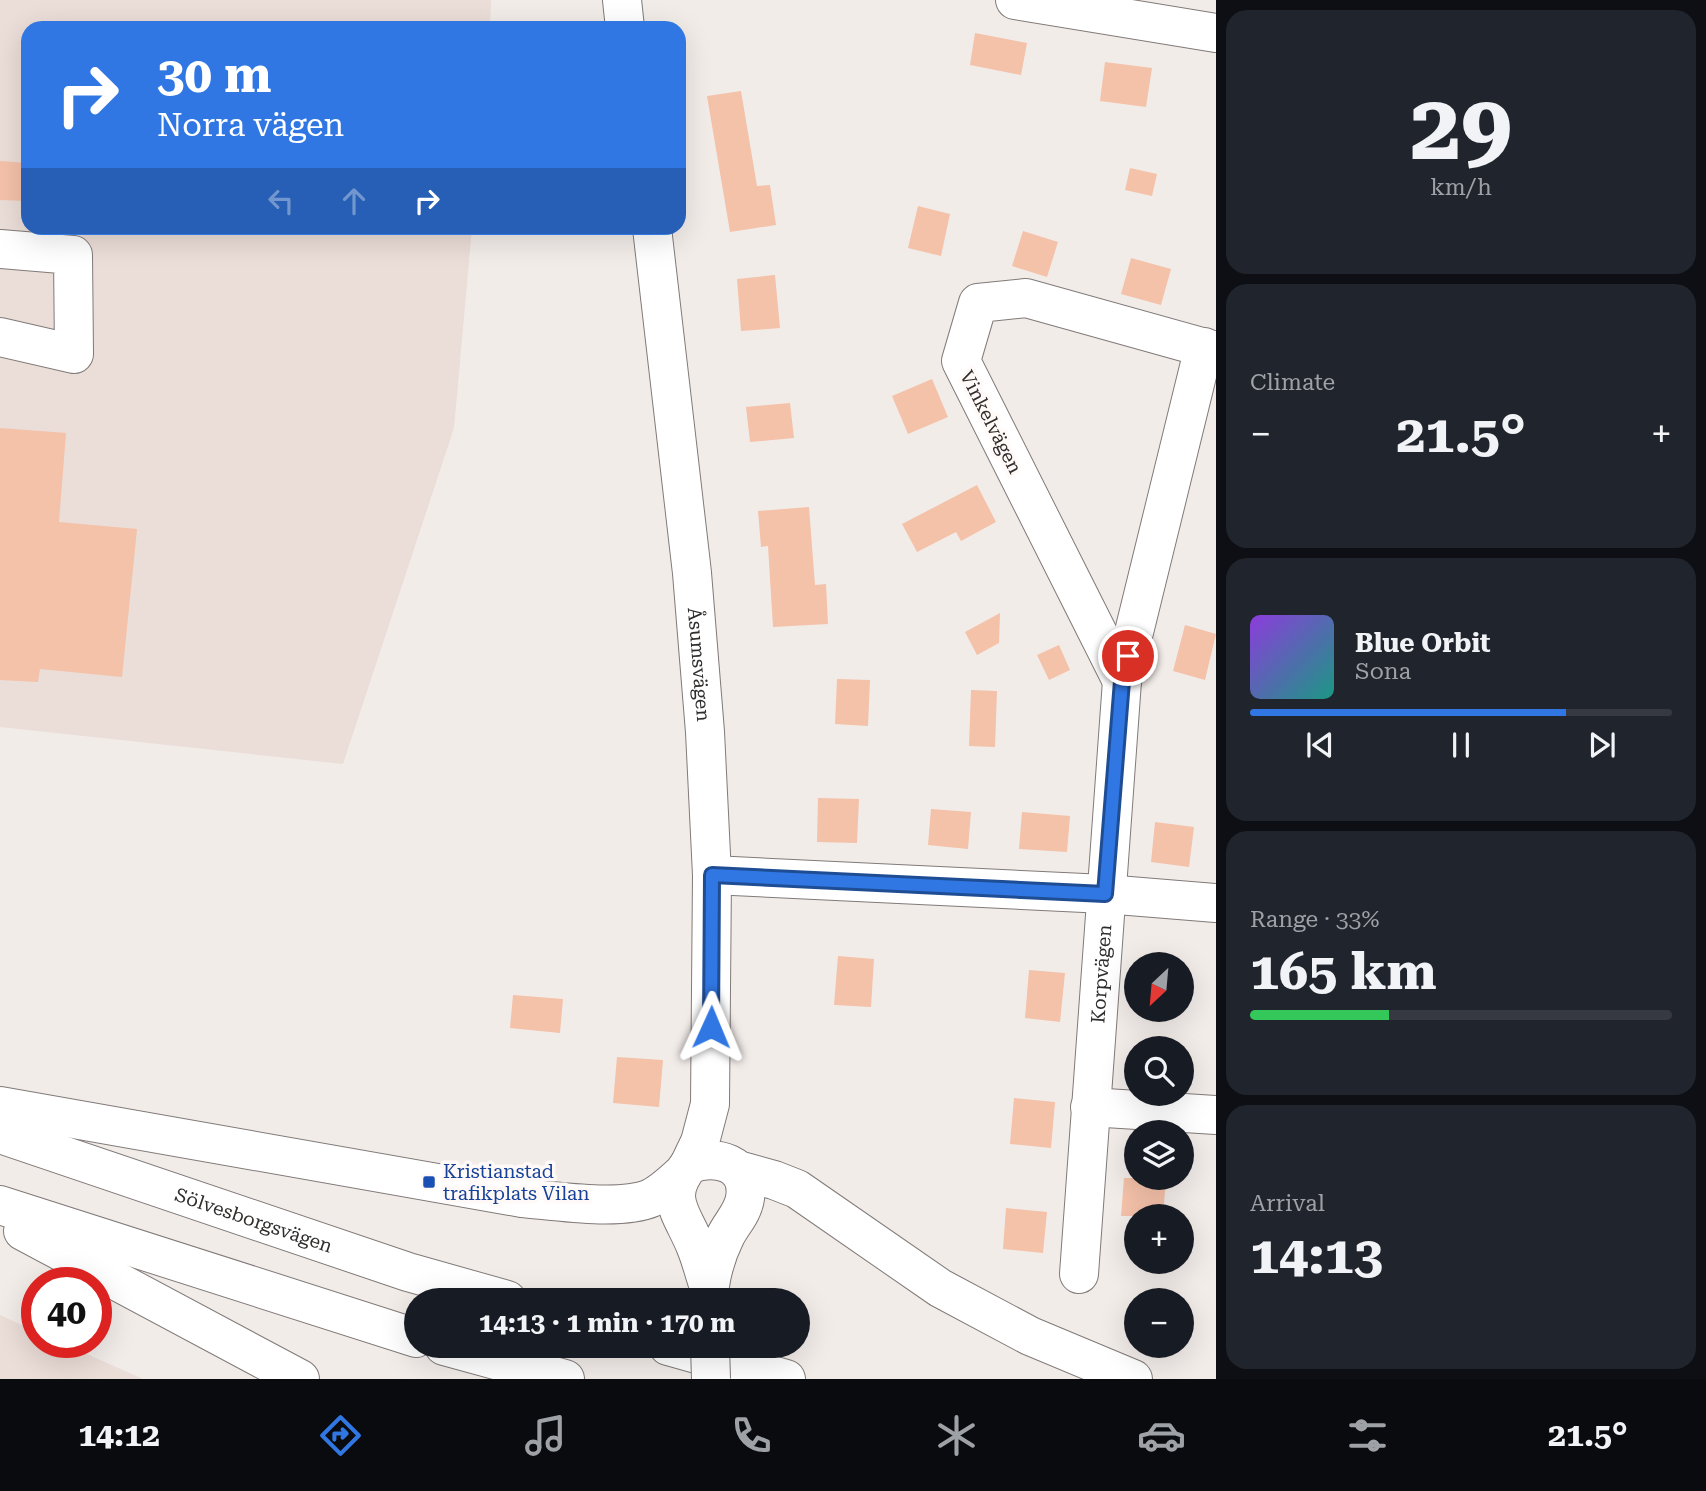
<!DOCTYPE html>
<meta charset="utf-8">
<style>
:root{--surface:#171b24;--page:#20242c;--text:#f1f3f6;--muted:#9ea1a6;--line:#363941;--accent:#3077e3}
body{margin:0;font-family:"Roboto Serif",serif;background:var(--page);color:var(--text);height:100vh;display:flex;flex-direction:column;font-size:26px;white-space:nowrap}
*{box-sizing:border-box;margin:0}
p{font-size:23px;color:var(--muted)}
.icon{flex:none;width:38px;height:38px;fill:none;stroke:currentColor;stroke-width:2;stroke-linecap:round;stroke-linejoin:round}
.map{position:relative;flex:1;overflow:hidden}
.sheet{display:flex;flex-direction:column;gap:10px;padding:10px;background:#0d0f14;width:490px}
.sheet>*{flex:none}
.hud{position:absolute;left:21px;top:21px;width:665px;height:214px;border-radius:21px;box-shadow:0 7px 28px #0002;background:#3077e3;color:#fff;overflow:hidden}
.needle{width:46px;rotate:206deg}
.tools{position:absolute;left:1124px;top:952px;display:grid;gap:14px}
.tools a{display:grid;place-items:center;width:70px;height:70px;border-radius:50%;background:var(--surface);box-shadow:0 7px 28px #0002;font-size:35px}
.speed{position:absolute;left:21px;top:1267px;display:flex;gap:14px;font-size:35px;font-weight:700;text-align:center}
.speed>*{display:grid;place-content:center;width:91px;height:91px;border-radius:50%;background:var(--surface);box-shadow:0 7px 28px #0002;line-height:1}
.speed .limit{border:10px solid #d22;background:#fff;color:#111}
.pin{position:absolute;display:grid;place-items:center;width:60px;height:60px;color:#fff;margin:-30px;border:4px solid #fff;border-radius:50%;box-shadow:0 2px 7px #0007}
.me{position:absolute;width:77px;margin:-38px;rotate:1deg;stroke-linejoin:round;filter:drop-shadow(0 0 5px #0008)}
.turn{display:flex;align-items:center;gap:24px;height:147px;padding:0 21px;font-size:32px}
.turn .icon{width:91px;height:91px;stroke-width:2.5}
.turn b{display:block;font-size:49px;line-height:60px}
.lanes{display:flex;align-items:center;height:66px;padding:0 21px;background:#0003;justify-content:center;gap:35px;direction:ltr}
.lanes .off{opacity:.35}
.big{font-size:52px;font-weight:700;line-height:1.1}
.sheet .tile{flex:1;display:flex;flex-direction:column;justify-content:center;gap:10px;min-width:0;padding:0 24px;border-radius:21px;background:var(--page)}
.sheet .dial{align-items:center;gap:0}
.dial b{font-size:91px;line-height:1}
.song{display:flex;align-items:center;gap:21px}
.cover{width:84px;height:84px;border-radius:10px;background:linear-gradient(135deg,hsl(270 70% 55%),hsl(170 70% 35%))}
.played{height:7px;border-radius:4px;background:linear-gradient(90deg,var(--accent) 75%,var(--line) 75%)}
.keys{display:flex;justify-content:space-around;direction:ltr}
.heat{display:flex;justify-content:space-between;align-items:center;font-size:38px;direction:ltr}
.charge{height:10px;border-radius:5px;background:linear-gradient(90deg,#34c759 33%,var(--line) 0)}
.trip{position:absolute;left:404px;top:1288px;width:406px;height:70px;border-radius:35px;background:var(--surface);box-shadow:0 7px 28px #0002;font-weight:700;line-height:70px;text-align:center}
.menu{display:flex;height:112px;justify-content:space-around;align-items:center;background:#090b0e;color:var(--muted)}
.menu .icon{width:49px;height:49px}
.menu .current{color:var(--accent)}
.menu b{font-size:32px;color:var(--text)}
main{display:flex;flex:1;min-height:0}
.map>svg:first-child{display:block}
.built{fill:#ebddd7}
.building{fill:#f4c1a9}
.lines{fill:none;stroke-linecap:round;stroke-linejoin:round}
.minor-casing{stroke:#807a78;stroke-width:40}
.major-casing{stroke:#807a78;stroke-width:40}
.highway-casing{stroke:#807a78;stroke-width:40}
.minor{stroke:#fff;stroke-width:38}
.major{stroke:#fff;stroke-width:38}
.highway{stroke:#fff;stroke-width:38}
.major-bridge-casing{stroke:#807a78;stroke-width:40;stroke-linecap:butt}
.major-bridge{stroke:#fff;stroke-width:38}
.route-casing{stroke:#1f4d94;stroke-width:18}
.route{stroke:#3077e3;stroke-width:12}
.transit-dot{fill:#1a4fb4;stroke:#fffaf8;stroke-width:2.5}
.labels{text-anchor:middle;dominant-baseline:central;stroke-width:7;stroke-linejoin:round;paint-order:stroke}
.street-label{font-size:19px;fill:#302e2d;stroke:#fffaf8}
.transit-label{font-size:19px;fill:#164399;stroke:#fffaf8;text-anchor:start}
</style>
<main>
<div class="map">
<svg width="1216" height="1379" viewBox="0 0 1216 1379">
<rect width="100%" height="100%" fill="#f2ece9"/>
<path class="built" d="M 0,0 L 491,0 L 490,28 L 28,28 L 28,228 L 472,228 L 454,428 L 343,764 L 0,727 Z
M 0,1315 L 37,1332 L 37,1342 L 60,1342 L 143,1379 L 0,1379 Z"/>
<path class="building" d="M 975,33 L 1027,43 L 1021,75 L 970,65 Z
M 1105,62 L 1152,68 L 1146,107 L 1100,101 Z
M 741,91 L 757,186 L 770,185 L 776,225 L 730,232 L 707,96 Z
M 0,161 L 28,163 L 28,201 L 0,200 Z
M 1130,168 L 1157,174 L 1152,196 L 1125,190 Z
M 918,206 L 950,214 L 941,256 L 908,248 Z
M 1023,231 L 1058,242 L 1047,277 L 1012,266 Z
M 1131,258 L 1171,269 L 1161,305 L 1121,294 Z
M 775,275 L 780,328 L 741,331 L 737,279 Z
M 932,379 L 948,417 L 908,434 L 892,396 Z
M 790,403 L 794,438 L 750,442 L 746,407 Z
M 0,428 L 66,433 L 59,522 L 137,529 L 122,677 L 40,669 L 38,682 L 0,680 Z
M 977,485 L 996,522 L 961,541 L 956,532 L 917,552 L 902,524 Z
M 809,507 L 815,585 L 826,584 L 828,624 L 773,627 L 768,546 L 761,547 L 758,511 Z
M 1000,613 L 999,643 L 977,655 L 965,632 Z
M 1185,625 L 1216,634 L 1205,680 L 1173,671 Z
M 1059,645 L 1070,670 L 1049,680 L 1037,655 Z
M 837,679 L 870,680 L 868,726 L 835,724 Z
M 971,690 L 997,691 L 995,747 L 969,746 Z
M 818,798 L 859,799 L 857,843 L 817,842 Z
M 931,809 L 971,812 L 968,849 L 928,845 Z
M 1022,812 L 1070,816 L 1067,852 L 1019,849 Z
M 1155,822 L 1194,827 L 1189,867 L 1151,862 Z
M 838,956 L 874,959 L 871,1007 L 834,1005 Z
M 1029,970 L 1065,973 L 1060,1022 L 1025,1018 Z
M 513,995 L 563,999 L 560,1033 L 510,1028 Z
M 617,1057 L 663,1060 L 659,1107 L 613,1103 Z
M 1014,1098 L 1055,1102 L 1051,1148 L 1010,1144 Z
M 1124,1178 L 1166,1178 L 1163,1216 L 1121,1216 Z
M 1006,1208 L 1047,1212 L 1043,1253 L 1003,1249 Z"/>
<g class="lines">
<defs>
<g id="minor">
<path d="M 622,0 L 625,28"/>
<path d="M 1015,0 L 1216,33"/>
<path id="s1" d="M 652,228 L 692,573 L 705,732 L 712,875 L 710,1104 L 700,1142 L 689,1165"/>
<path d="M 0,249 L 73,255 L 74,354 L 0,337"/>
<path d="M 1122,681 L 961,361 L 978,303 L 1026,298 L 1216,351"/>
<path d="M 712,875 L 1105,894 L 1216,903"/>
<path d="M 1090,1107 L 1216,1115"/>
<path id="s2" d="M 1079,1274 L 1122,681 L 1204,347"/>
</g>
<path id="major" d="M 709,1287 C 704,1273 701,1259 695,1245 C 682,1213 663,1198 689,1165 C 714,1153 751,1163 745,1198 C 743,1213 731,1224 725,1237 C 716,1255 709,1280 709,1300"/>
<g id="highway">
<path d="M 0,1106 L 522,1198 C 556,1201 620,1211 651,1198 C 663,1192 672,1183 681,1175"/>
<path id="s3" d="M 0,1134 L 408,1272 L 507,1300"/>
<path d="M 738,1170 L 774,1180 L 797,1189 L 940,1288 L 1030,1336 L 1133,1379"/>
<path d="M 0,1205 L 416,1338"/>
<path d="M 23,1231 L 300,1379"/>
<path d="M 444,1346 L 565,1379"/>
<path d="M 668,1346 L 786,1379"/>
</g>
</defs>
<use href="#minor" class="minor-casing"/>
<use href="#major" class="major-casing"/>
<use href="#highway" class="highway-casing"/>
<use href="#minor" class="minor"/>
<use href="#major" class="major"/>
<use href="#highway" class="highway"/>
<defs>
<path id="major-bridge" d="M 710,1346 L 711,1379"/>
</defs>
<use href="#major-bridge" class="major-bridge-casing"/>
<use href="#major-bridge" class="major-bridge"/>
</g>
<g class="lines">
<defs>
<path id="route" d="M 711,1027 L 712,875 L 1105,894 L 1122,681 L 1128,656"/>
</defs>
<use href="#route" class="route-casing"/>
<use href="#route" class="route"/>
</g>
<rect class="transit-dot" x="422" y="1175" width="14" height="14" rx="3.5"/>
<g class="labels">
<g class="street-label">
<text transform="translate(991 422) rotate(63)">Vinkelvägen</text>
<text stroke="none"><textPath href="#s1" startOffset="439">Åsumsvägen</textPath></text>
<text stroke="none"><textPath href="#s2" startOffset="301">Korpvägen</textPath></text>
<text stroke="none"><textPath href="#s3" startOffset="268">Sölvesborgsvägen</textPath></text>
</g>
<g class="transit-label">
<text x="443" y="1171">Kristianstad<tspan x="443" dy="22">trafikplats Vilan</tspan></text>
</g>
</g>
</svg>
<div class="tools">
<a><svg class="needle" viewBox="-14 -14 28 28"><path d="M0-13l5 13h-10z" fill="#e53935"/><path d="M0 13l5-13h-10z" fill="#9ea1a6"/></svg></a>
<a><svg class="icon" aria-label="search" viewBox="0 0 24 24"><circle cx="10" cy="10" r="6"/><path d="M15 15l6 6"/></svg></a>
<a><svg class="icon" aria-label="layers" viewBox="0 0 24 24"><path d="M12 4l9 5-9 5-9-5zM3 14l9 5 9-5"/></svg></a>
<a>+</a>
<a>−</a>
</div>
<div class="speed"><div class="limit">40</div></div>
<div class="pin" style="left:1128px;top:656px;background:#d93025"><svg class="icon" aria-label="arrive" viewBox="0 0 24 24"><path d="M6 21V4h12l-3 4 3 4H6"/></svg></div>
<svg class="me" style="left:711px;top:1027px" viewBox="-20 -20 40 40"><path d="M0-17L14 15 0 8-14 15z" fill="#3077e3" stroke="#fff" stroke-width="4"/></svg>
<div class="trip">14:13 · 1 min · 170 m</div>
<div class="hud">
<div class="turn"><svg class="icon" aria-label="right" viewBox="0 0 24 24"><path d="M7 20v-9h11M14 6l5 5-5 5"/></svg><div><b>30 m</b>Norra vägen</div></div>
<div class="lanes"><svg class="icon off" aria-label="left" viewBox="0 0 24 24"><path d="M17 20v-9H6M10 6l-5 5 5 5"/></svg><svg class="icon off" aria-label="ahead" viewBox="0 0 24 24"><path d="M12 20V5M6 11l6-6 6 6"/></svg><svg class="icon" aria-label="right" viewBox="0 0 24 24"><path d="M7 20v-9h11M14 6l5 5-5 5"/></svg></div>
</div>
</div>
<section class="sheet">
<div class="tile dial"><b>29</b><p>km/h</p></div>
<div class="tile"><p>Climate</p>
<div class="heat"><a>−</a><b class="big">21.5°</b><a>+</a></div>
</div>
<div class="tile">
<div class="song"><i class="cover"></i><div><b>Blue Orbit</b><p>Sona</p></div></div>
<div class="played"></div>
<div class="keys"><svg class="icon" aria-label="previous" viewBox="0 0 24 24"><path d="M18 5L8 12l10 7zM5 5v14"/></svg><svg class="icon" aria-label="pause" viewBox="0 0 24 24"><path d="M8 5v14M16 5v14"/></svg><svg class="icon" aria-label="next" viewBox="0 0 24 24"><path d="M6 5l10 7-10 7zM19 5v14"/></svg></div>
</div>
<div class="tile"><p>Range · 33%</p><b class="big">165 km</b><div class="charge"></div></div>
<div class="tile"><p>Arrival</p><b class="big">14:13</b></div>
</section>
</main>
<nav class="menu">
<b>14:12</b>
<svg class="icon current" aria-label="directions" viewBox="0 0 24 24"><path d="M12 3l9 9-9 9-9-9zM9 14v-3h6M13 9l2 2-2 2"/></svg>
<svg class="icon" aria-label="music" viewBox="0 0 24 24"><path d="M9 18V5l10-2v13"/><circle cx="6" cy="18" r="3"/><circle cx="16" cy="16" r="3"/></svg>
<svg class="icon" aria-label="phone" viewBox="0 0 24 24"><path d="M5 4h4l2 5-3 2q2 4 5 5l2-3 5 2v4C11 20 4 13 5 4z"/></svg>
<svg class="icon" aria-label="climate" viewBox="0 0 24 24"><path d="M12 3v18M4 7l16 10M4 17L20 7"/></svg>
<svg class="icon" aria-label="car" viewBox="0 0 24 24"><path d="M5 17H2v-5l4-1 3-4h7l3 4 3 1v5h-3M9 17h6M6 11h13"/><circle cx="7" cy="17" r="2"/><circle cx="17" cy="17" r="2"/></svg>
<svg class="icon" aria-label="filters" viewBox="0 0 24 24"><path d="M4 7h16M4 17h16"/><circle cx="9" cy="7" r="2"/><circle cx="15" cy="17" r="2"/></svg>
<b>21.5°</b>
</nav>
